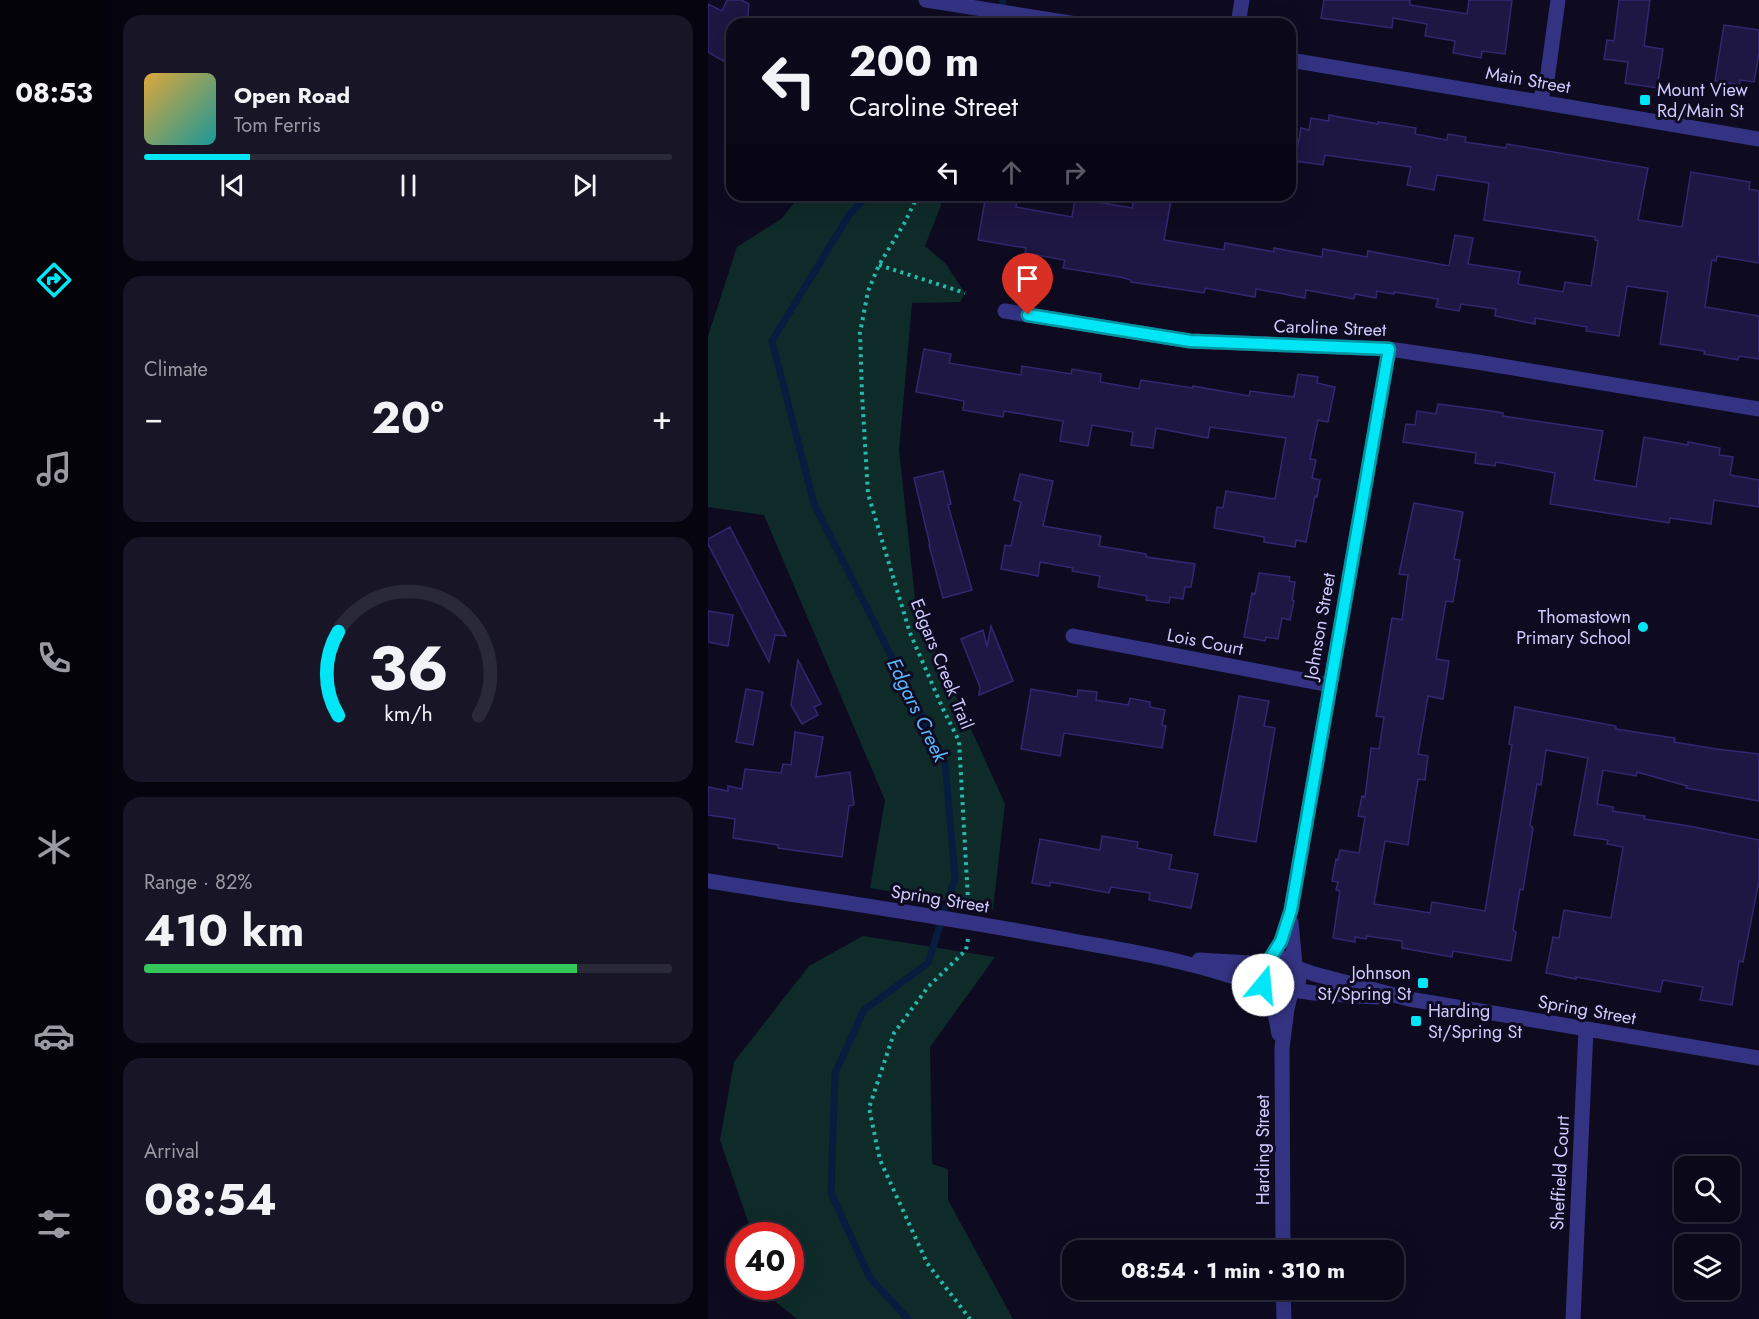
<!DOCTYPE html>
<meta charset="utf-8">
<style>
:root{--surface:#0a0819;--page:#181626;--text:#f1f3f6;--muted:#999aa2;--line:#2a2938;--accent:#00e6f6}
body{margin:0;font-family:Jost,sans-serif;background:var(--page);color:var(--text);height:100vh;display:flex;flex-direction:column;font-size:22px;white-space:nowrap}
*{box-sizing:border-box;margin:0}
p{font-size:20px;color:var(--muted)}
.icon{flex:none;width:33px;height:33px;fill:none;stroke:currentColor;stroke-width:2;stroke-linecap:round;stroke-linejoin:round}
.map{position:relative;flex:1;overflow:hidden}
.panel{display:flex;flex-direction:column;gap:15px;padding:15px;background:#06040e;width:600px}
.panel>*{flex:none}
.guide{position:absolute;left:18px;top:18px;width:570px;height:183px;border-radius:18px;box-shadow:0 6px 24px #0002,0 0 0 2px var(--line);background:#0a0819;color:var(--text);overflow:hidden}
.fabs{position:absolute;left:966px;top:1156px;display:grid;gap:12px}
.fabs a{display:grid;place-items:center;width:66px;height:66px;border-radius:12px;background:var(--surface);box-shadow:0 6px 24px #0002,0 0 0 2px var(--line);font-size:30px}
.speed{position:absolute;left:18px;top:1222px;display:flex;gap:12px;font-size:30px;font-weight:700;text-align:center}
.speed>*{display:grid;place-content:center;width:78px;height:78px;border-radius:50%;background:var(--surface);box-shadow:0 6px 24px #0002,0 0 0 2px var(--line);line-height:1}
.speed .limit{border:9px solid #d22;background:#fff;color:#111}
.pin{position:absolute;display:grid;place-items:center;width:51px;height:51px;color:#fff;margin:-62px -26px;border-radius:50% 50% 50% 0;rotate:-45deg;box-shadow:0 0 6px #0007}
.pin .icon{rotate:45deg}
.me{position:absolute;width:66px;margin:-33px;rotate:17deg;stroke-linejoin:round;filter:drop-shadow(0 0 4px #0008)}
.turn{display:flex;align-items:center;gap:21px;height:126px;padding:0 24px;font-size:27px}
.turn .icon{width:78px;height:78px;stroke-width:2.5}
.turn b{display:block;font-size:42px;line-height:51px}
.lanes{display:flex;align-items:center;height:57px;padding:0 24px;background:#0003;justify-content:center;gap:30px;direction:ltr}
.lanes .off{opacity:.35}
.big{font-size:45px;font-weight:700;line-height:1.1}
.panel .widget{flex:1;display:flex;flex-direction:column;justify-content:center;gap:9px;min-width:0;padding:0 21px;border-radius:18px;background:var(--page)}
.panel .dial{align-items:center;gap:0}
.dial svg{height:156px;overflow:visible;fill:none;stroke:var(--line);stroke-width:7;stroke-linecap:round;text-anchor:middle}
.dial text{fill:var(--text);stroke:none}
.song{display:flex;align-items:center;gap:18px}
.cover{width:72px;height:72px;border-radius:9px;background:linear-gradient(135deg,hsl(40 70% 55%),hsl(180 70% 35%))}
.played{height:6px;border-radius:3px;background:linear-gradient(90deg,var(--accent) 20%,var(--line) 20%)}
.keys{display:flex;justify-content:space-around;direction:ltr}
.heat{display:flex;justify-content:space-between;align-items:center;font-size:33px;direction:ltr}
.charge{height:9px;border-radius:4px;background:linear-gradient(90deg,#34c759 82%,var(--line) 0)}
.trip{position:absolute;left:354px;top:1240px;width:342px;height:60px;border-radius:18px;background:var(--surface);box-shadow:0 6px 24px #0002,0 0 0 2px var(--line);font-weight:700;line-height:60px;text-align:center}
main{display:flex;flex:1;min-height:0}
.dock{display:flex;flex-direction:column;width:108px;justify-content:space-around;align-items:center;background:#04030a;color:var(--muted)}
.dock .icon{width:42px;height:42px}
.dock .on{color:var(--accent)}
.dock b{font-size:27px;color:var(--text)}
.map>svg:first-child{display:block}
.green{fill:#0e2b29}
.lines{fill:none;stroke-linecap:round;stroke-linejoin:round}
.stream{stroke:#061d40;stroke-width:7}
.building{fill:#1e1643;stroke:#332771;stroke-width:1.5}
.path{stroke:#25b9ab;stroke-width:4;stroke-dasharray:3 4.5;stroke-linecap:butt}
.minor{stroke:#343383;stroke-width:15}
.tertiary{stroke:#343383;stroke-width:15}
.route-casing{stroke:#0096a0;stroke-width:15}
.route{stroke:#00e6f6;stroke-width:10}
.poi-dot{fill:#00e6f6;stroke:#0e0b21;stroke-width:2}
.labels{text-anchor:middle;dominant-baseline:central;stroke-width:6;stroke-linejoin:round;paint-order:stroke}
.street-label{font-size:18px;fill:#d0cbff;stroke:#0e0b21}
.poi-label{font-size:18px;fill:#d0cbff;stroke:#0e0b21;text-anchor:start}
.water-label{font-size:20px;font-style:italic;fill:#59b8ff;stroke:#0e0b21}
</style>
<main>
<nav class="dock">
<b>08:53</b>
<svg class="icon on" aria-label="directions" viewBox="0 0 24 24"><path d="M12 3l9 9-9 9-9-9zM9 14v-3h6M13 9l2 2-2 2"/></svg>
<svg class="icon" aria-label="music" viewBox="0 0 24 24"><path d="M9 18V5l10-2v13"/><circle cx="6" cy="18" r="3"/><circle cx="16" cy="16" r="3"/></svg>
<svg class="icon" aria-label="phone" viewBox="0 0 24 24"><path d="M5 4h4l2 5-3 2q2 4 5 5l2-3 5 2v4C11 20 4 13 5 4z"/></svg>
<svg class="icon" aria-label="climate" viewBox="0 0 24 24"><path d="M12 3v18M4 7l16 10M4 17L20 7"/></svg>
<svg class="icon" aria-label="car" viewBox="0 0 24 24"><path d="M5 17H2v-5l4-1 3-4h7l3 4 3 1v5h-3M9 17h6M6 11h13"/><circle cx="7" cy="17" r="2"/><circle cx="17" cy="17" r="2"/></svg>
<svg class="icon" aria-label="filters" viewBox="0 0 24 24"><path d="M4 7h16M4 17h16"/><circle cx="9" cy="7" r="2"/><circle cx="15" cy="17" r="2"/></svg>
</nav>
<section class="panel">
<div class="widget">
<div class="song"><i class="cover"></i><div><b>Open Road</b><p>Tom Ferris</p></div></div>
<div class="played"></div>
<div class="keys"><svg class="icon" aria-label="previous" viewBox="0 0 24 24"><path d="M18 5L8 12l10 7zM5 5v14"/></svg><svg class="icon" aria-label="pause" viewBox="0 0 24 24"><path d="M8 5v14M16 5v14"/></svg><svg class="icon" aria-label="next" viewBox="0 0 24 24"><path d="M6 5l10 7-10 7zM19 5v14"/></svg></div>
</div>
<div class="widget"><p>Climate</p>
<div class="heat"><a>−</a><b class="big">20°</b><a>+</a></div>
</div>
<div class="widget dial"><svg viewBox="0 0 100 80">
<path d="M14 69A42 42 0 1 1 86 69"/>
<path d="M14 69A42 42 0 0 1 14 26" stroke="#00e6f6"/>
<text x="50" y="56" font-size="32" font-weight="700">36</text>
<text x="50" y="72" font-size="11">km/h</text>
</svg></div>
<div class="widget"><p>Range · 82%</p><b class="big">410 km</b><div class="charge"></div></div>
<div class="widget"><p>Arrival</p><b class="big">08:54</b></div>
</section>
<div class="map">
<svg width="1051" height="1319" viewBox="0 0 1051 1319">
<rect width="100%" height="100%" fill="#0e0b21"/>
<path class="green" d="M 93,195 L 237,195 L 217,246 L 237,263 L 257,293 L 252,302 L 204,303 L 191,450 L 208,608 L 297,804 L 285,909 L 162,888 L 177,800 L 56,515 L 0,507 L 0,336 L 29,247 L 73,219 Z
M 155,936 L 287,957 L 222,1047 L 224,1164 L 240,1169 L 240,1200 L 305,1319 L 89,1319 L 68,1302 L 63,1287 L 82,1287 L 82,1236 L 45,1236 L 12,1140 L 26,1062 L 101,966 Z"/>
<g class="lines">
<path class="stream" d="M 292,24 L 295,0
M 160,195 L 141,215 L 64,341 L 106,504 L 237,762 L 247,878 L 220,963 L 156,1010 L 127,1073 L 123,1193 L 162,1278 L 200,1319"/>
</g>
<path class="building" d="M 19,0 L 33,0 L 41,4 L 39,24 L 24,24 L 24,44 L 15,61 L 0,52 L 0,4 L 14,11 Z
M 616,0 L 702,0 L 702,5 L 759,14 L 761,0 L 804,0 L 797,54 L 774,51 L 773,58 L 745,53 L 747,41 L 717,36 L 719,24 L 685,18 L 684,28 L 613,18 Z
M 911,0 L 942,0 L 936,46 L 955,49 L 949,88 L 917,83 L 920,62 L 896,59 L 899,40 L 906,41 Z
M 1016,25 L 1051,30 L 1051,53 L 1046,82 L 1032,80 L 1032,85 L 1007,81 Z
M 621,115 L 670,124 L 670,122 L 708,128 L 707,134 L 739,140 L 740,134 L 758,137 L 757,142 L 798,148 L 799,144 L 940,168 L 930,220 L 974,227 L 983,172 L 1042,182 L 1041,189 L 1051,191 L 1051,263 L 1009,256 L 1008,261 L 1004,260 L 997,307 L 1051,316 L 1051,359 L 1031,356 L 1030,360 L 996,354 L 997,351 L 952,344 L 960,292 L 919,286 L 911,336 L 878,331 L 879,327 L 827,318 L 827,324 L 787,316 L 788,309 L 753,304 L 751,311 L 728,307 L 730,299 L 686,292 L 686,294 L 669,291 L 668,298 L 647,294 L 646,299 L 598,290 L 597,298 L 548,289 L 547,297 L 497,288 L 496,293 L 423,282 L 423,280 L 412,277 L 355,268 L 357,260 L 317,253 L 318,248 L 270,240 L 278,195 L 310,195 L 308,207 L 364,217 L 367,198 L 424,208 L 427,195 L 464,195 L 456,240 L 516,250 L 517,243 L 566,252 L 566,248 L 614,257 L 615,249 L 659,257 L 660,251 L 741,266 L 747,235 L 765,238 L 760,264 L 812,272 L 810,284 L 855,292 L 857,282 L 883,286 L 890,241 L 887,240 L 887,237 L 776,220 L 781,183 L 729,175 L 726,190 L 699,185 L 703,167 L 617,155 L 615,165 L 587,161 L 593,128 L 601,130 L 603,118 L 621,121 Z
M 216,349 L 243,354 L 241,363 L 313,375 L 314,366 L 363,374 L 364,369 L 393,374 L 392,382 L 431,389 L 433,380 L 485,388 L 485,386 L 541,396 L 542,391 L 586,397 L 590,374 L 610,377 L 609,383 L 627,387 L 620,422 L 610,420 L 602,459 L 608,460 L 604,478 L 612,480 L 609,497 L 607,496 L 598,542 L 588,540 L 587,547 L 556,542 L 556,537 L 506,528 L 509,507 L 515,508 L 518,491 L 567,499 L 578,438 L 502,427 L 500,438 L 448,428 L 445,448 L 423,445 L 425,432 L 384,425 L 380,446 L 352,441 L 355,421 L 296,411 L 295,417 L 255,410 L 256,401 L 208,392 Z
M 730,404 L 776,410 L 795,413 L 795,416 L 895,431 L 886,480 L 928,487 L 936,437 L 980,445 L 980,442 L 1012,448 L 1011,455 L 1025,457 L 1022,475 L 1051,480 L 1051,507 L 1006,500 L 1003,524 L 962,518 L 961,523 L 842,504 L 847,473 L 788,462 L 787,466 L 767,463 L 768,453 L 695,442 L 698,424 L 707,425 L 709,411 L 728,414 Z
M 235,471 L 243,504 L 240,505 L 264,590 L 235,598 L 221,545 L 222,545 L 206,478 Z
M 312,474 L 345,481 L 335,526 L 393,536 L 391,546 L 438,554 L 438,557 L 487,564 L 483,587 L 477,587 L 475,599 L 462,597 L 461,603 L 438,600 L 439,596 L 390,587 L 392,576 L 364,571 L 365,568 L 332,562 L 330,576 L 293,569 L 297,545 L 303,546 L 313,502 L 306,500 Z
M 706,503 L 755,512 L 746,559 L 752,560 L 745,602 L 738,601 L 728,659 L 741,661 L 735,699 L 720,696 L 710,754 L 720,756 L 717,780 L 710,779 L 700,845 L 677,841 L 666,904 L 722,913 L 724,902 L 777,911 L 804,745 L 801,744 L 807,707 L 908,726 L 908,729 L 967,738 L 966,742 L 1008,749 L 1051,754 L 1051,801 L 978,788 L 979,786 L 929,772 L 928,776 L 895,770 L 889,804 L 905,807 L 905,811 L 937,816 L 936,819 L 981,826 L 1051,840 L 1051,881 L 1035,962 L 1031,961 L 1024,1005 L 992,1000 L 995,987 L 955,980 L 952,992 L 868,977 L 868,979 L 838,973 L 845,937 L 851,938 L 856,910 L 903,918 L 915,847 L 899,844 L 900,840 L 866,835 L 880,758 L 838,750 L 833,785 L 829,784 L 822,825 L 825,828 L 815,890 L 812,889 L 805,930 L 808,932 L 803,961 L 745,951 L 744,957 L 694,948 L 694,941 L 659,936 L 658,939 L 647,937 L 647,942 L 625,938 L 632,891 L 628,890 L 630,882 L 624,881 L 628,859 L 630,860 L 632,850 L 651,853 L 657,817 L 650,816 L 654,796 L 657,797 L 663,748 L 671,749 L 676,717 L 668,716 L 684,618 L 694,620 L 700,575 L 691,574 Z
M 22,527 L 78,636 L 67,635 L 61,662 L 0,544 L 0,539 Z
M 551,573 L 582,577 L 581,581 L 587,582 L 584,600 L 586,601 L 582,620 L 574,618 L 570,639 L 558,637 L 557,641 L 536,637 L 544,593 L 547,594 Z
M 0,611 L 25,615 L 20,646 L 0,642 Z
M 283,626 L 305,681 L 271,695 L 272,687 L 253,639 L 275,630 L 279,647 Z
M 90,660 L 113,704 L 106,707 L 110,715 L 94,724 L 83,705 Z
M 38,689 L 55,692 L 45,745 L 28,742 Z
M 323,689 L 369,697 L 370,690 L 389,692 L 388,700 L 420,705 L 422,698 L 442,702 L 442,707 L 457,710 L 454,725 L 458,726 L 454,748 L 356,733 L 352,756 L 313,749 Z
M 531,696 L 561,701 L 556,726 L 567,728 L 548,842 L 506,835 Z
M 87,732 L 115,737 L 108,777 L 142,772 L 146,805 L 141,806 L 134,857 L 70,848 L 70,845 L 25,838 L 27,819 L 0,815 L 0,787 L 20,791 L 20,786 L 34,789 L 37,769 L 73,773 L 75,764 L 83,765 Z
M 394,836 L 430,842 L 429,848 L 464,855 L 461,869 L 490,874 L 483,908 L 441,900 L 442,893 L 403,887 L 401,893 L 342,882 L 342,886 L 324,883 L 332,839 L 392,850 Z"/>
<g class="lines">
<path class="path" d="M 210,195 L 197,222 L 171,265 L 160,291 L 152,333 L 154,394 L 160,494 L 202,633 L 235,709 L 251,741 L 260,899 L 263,905
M 171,265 L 257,293
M 260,939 L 258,950 L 220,987 L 186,1033 L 161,1108 L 172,1160 L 219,1263 L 262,1319"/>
<path class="minor" d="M 530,24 L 534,0
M 297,311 L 482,341 L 681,349 L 769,362 L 1051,409
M 365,636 L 622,685
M 583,922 L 587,965
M 561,962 L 573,941 L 583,910 L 681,349
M 560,992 L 566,1008 L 571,1034
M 575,1251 L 574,1048 L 579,1009 L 583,992
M 575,1290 L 576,1319
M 865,1319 L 878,1029"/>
<path class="tertiary" d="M 218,0 L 368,24
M 582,60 L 1051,139
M 831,102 L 839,80 L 850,0
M 0,881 C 118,900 237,917 355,939 C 424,952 494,962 558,989
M553 977a19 19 0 1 1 38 0a19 19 0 1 1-38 0Z
M 491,960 L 559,964
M 589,968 L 606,974 L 701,999 L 1051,1058
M 586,990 L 606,993 L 668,997"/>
</g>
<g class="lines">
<defs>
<path id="route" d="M 320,315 L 482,341 L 681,349 L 583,910 L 573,941 L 556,968 L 554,979 L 555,985"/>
</defs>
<use href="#route" class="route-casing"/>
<use href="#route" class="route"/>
</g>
<g class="poi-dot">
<rect x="931" y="94" width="12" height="12" rx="3"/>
<circle cx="935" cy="627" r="6"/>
<rect x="709" y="977" width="12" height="12" rx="3"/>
<rect x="702" y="1015" width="12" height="12" rx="3"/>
</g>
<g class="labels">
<g class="street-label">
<text transform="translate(820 80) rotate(10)">Main Street</text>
<text transform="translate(622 328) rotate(2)">Caroline Street</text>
<text transform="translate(612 626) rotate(-80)">Johnson Street</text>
<text transform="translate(497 642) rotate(11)">Lois Court</text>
<text transform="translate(234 664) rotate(68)">Edgars Creek Trail</text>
<text transform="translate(232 899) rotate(9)">Spring Street</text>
<text transform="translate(879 1010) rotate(10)">Spring Street</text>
<text transform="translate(555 1150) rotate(-90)">Harding Street</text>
<text transform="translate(852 1173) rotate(-87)">Sheffield Court</text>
</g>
<g class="poi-label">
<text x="949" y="90">Mount View<tspan x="949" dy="21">Rd/Main St</tspan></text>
<text x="923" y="617" text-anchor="end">Thomastown<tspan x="923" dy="21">Primary School</tspan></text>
<text x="703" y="973" text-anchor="end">Johnson<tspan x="703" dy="21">St/Spring St</tspan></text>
<text x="720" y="1011">Harding<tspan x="720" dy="21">St/Spring St</tspan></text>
</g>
<g class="water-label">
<text transform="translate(209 710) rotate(64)">Edgars Creek</text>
</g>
</g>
</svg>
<div class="fabs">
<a><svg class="icon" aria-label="search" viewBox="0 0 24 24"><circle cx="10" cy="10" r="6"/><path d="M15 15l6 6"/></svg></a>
<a><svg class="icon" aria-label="layers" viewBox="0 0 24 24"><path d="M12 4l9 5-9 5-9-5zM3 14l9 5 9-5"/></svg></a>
</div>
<div class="speed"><div class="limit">40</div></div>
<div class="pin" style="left:320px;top:315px;background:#d93025"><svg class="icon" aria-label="arrive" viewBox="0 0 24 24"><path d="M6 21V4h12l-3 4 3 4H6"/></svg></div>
<svg class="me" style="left:555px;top:985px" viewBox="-20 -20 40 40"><circle r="19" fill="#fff"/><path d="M0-13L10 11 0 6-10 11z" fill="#00e6f6"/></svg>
<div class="trip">08:54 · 1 min · 310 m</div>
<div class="guide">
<div class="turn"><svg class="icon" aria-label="left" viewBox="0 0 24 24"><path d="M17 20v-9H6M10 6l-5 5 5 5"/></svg><div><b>200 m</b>Caroline Street</div></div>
<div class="lanes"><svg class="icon" aria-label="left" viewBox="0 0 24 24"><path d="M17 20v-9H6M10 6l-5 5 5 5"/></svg><svg class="icon off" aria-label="ahead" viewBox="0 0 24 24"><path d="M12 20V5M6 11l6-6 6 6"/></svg><svg class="icon off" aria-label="right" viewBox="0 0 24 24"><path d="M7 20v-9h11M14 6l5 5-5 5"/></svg></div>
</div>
</div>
</main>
